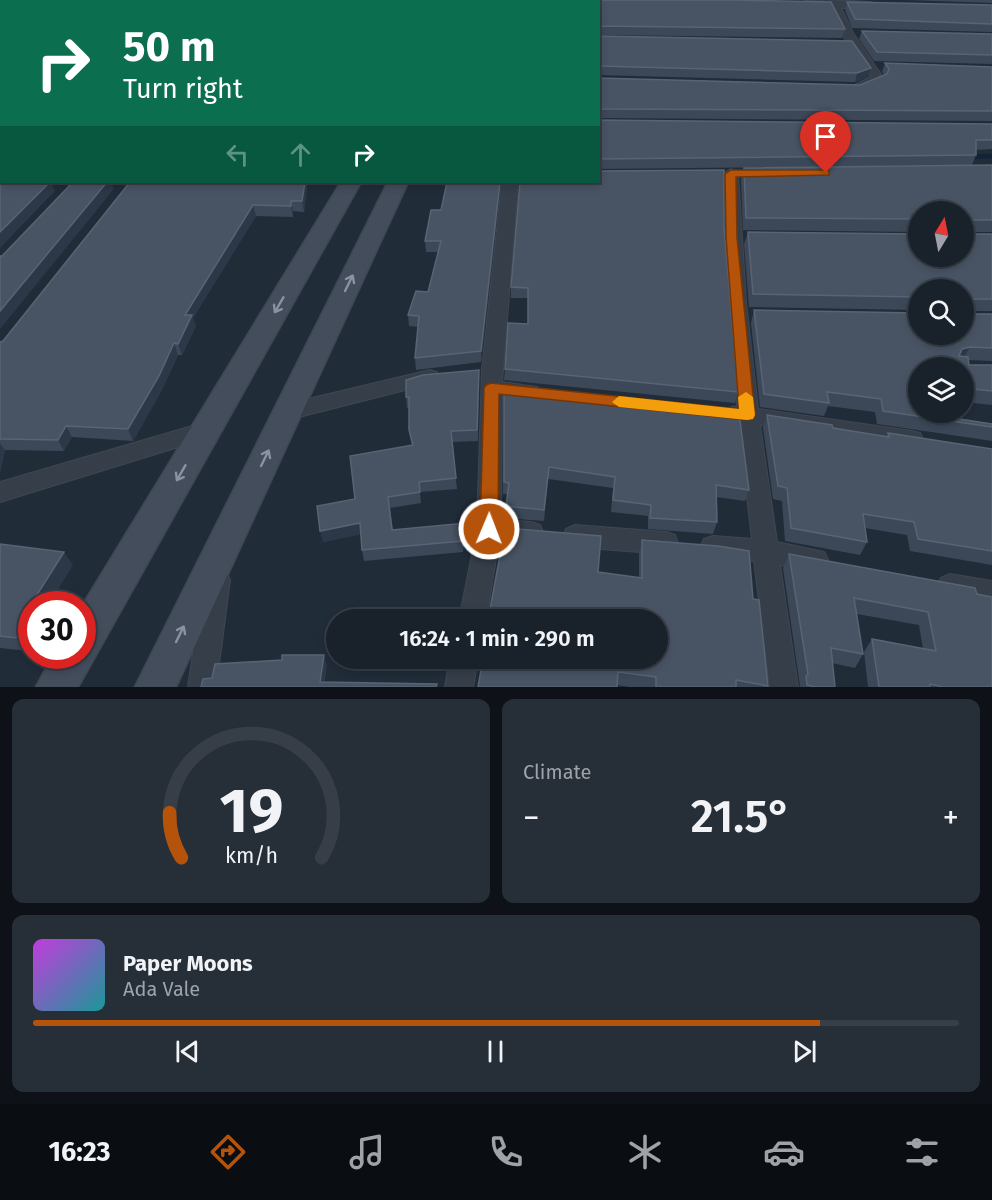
<!DOCTYPE html>
<meta charset="utf-8">
<style>
:root{--surface:#19212b;--page:#262e37;--text:#f1f3f6;--muted:#9fa3a9;--line:#373e47;--accent:#b45309}
body{margin:0;font-family:"Fira Sans",sans-serif;background:var(--page);color:var(--text);height:100vh;display:flex;flex-direction:column;font-size:22px;white-space:nowrap}
*{box-sizing:border-box;margin:0}
p{font-size:20px;color:var(--muted)}
.icon{flex:none;width:33px;height:33px;fill:none;stroke:currentColor;stroke-width:2;stroke-linecap:round;stroke-linejoin:round}
.map{position:relative;height:687px;overflow:hidden}
.side{display:flex;flex-direction:column;gap:12px;padding:12px;background:#0e1218;flex:1}
.side>*{flex:none}
.top-card{position:absolute;left:0px;top:0px;width:600px;height:183px;box-shadow:0 3px 9px #0003,0 0 0 2px var(--line);background:#0b6e4f;color:#fff;overflow:hidden}
.needle{width:39px;rotate:10deg}
.tools{position:absolute;left:908px;top:201px;display:grid;gap:12px}
.tools a{display:grid;place-items:center;width:66px;height:66px;border-radius:50%;background:var(--surface);box-shadow:0 3px 9px #0003,0 0 0 2px var(--line);font-size:30px}
.speed{position:absolute;left:18px;top:591px;display:flex;gap:12px;font-size:30px;font-weight:700;text-align:center}
.speed>*{display:grid;place-content:center;width:78px;height:78px;border-radius:50%;background:var(--surface);box-shadow:0 3px 9px #0003,0 0 0 2px var(--line);line-height:1}
.speed .limit{border:9px solid #d22;background:#fff;color:#111}
.pin{position:absolute;display:grid;place-items:center;width:51px;height:51px;color:#fff;margin:-62px -26px;border-radius:50% 50% 50% 0;rotate:-45deg;box-shadow:0 0 6px #0007}
.pin .icon{rotate:45deg}
.me{position:absolute;width:66px;margin:-33px;rotate:1deg;stroke-linejoin:round;filter:drop-shadow(0 0 4px #0008)}
.turn{display:flex;align-items:center;gap:21px;height:126px;padding:0 24px;font-size:27px}
.turn .icon{width:78px;height:78px;stroke-width:2.5}
.turn b{display:block;font-size:42px;line-height:51px}
.lanes{display:flex;align-items:center;height:57px;padding:0 24px;background:#0003;justify-content:center;gap:30px;direction:ltr}
.lanes .off{opacity:.35}
.big{font-size:45px;font-weight:600;line-height:1.1}
.side .widget{flex:1;display:flex;flex-direction:column;justify-content:center;gap:9px;min-width:0;padding:0 21px;border-radius:12px;background:var(--page)}
.side .dial{align-items:center;gap:0}
.dial svg{height:156px;overflow:visible;fill:none;stroke:var(--line);stroke-width:7;stroke-linecap:round;text-anchor:middle}
.dial text{fill:var(--text);stroke:none}
.song{display:flex;align-items:center;gap:18px}
.cover{width:72px;height:72px;border-radius:9px;background:linear-gradient(135deg,hsl(290 70% 55%),hsl(180 70% 35%))}
.played{height:6px;border-radius:3px;background:linear-gradient(90deg,var(--accent) 85%,var(--line) 85%)}
.keys{display:flex;justify-content:space-around;direction:ltr}
.heat{display:flex;justify-content:space-between;align-items:center;font-size:33px;direction:ltr}
.side .tiles{flex:1;display:grid;gap:12px;grid-template-columns:1fr 1fr}
.widget:last-child{grid-column:span 2}
.trip{position:absolute;left:326px;top:609px;width:342px;height:60px;border-radius:30px;background:var(--surface);box-shadow:0 3px 9px #0003,0 0 0 2px var(--line);font-weight:600;line-height:60px;text-align:center}
.tab-bar{display:flex;height:96px;justify-content:space-around;align-items:center;background:#0a0d11;color:var(--muted)}
.tab-bar .icon{width:42px;height:42px}
.tab-bar .on{color:var(--accent)}
.tab-bar b{font-size:27px;color:var(--text)}
.map>svg:first-child{display:block}
.lines{fill:none;stroke-linecap:round;stroke-linejoin:round}
.stream{stroke:#152336;stroke-width:5}
.street-casing{stroke:#3e4753;stroke-width:2}
.secondary-casing{stroke:#3e4753;stroke-width:3}
.street{fill:#353e49;fill-rule:evenodd}
.secondary{fill:#434d5c;fill-rule:evenodd}
.wall{fill:#3c4858}
.shaded-wall{fill:#2c3847}
.building{fill:#485464;stroke:#586473;stroke-width:1.5}
.oneway{stroke:#8993a1}
.route{fill:#b45309;stroke:#753606;stroke-width:1.5}
.slow{fill:#f59e0b}
</style>
<div class="map">
<svg width="992" height="687" viewBox="0 0 992 687">
<rect width="100%" height="100%" fill="#212c39"/>
<g class="lines">
<path class="stream" d="M 968,157 L 992,156"/>
<defs>
<path id="street" d="M 827,0 L 871,2 L 876,5 L 871,8 L 841,8 L 853,33 L 884,79 L 882,82 L 855,92 L 849,88 L 871,77 L 841,33 L 830,7 L 805,7 L 800,4 L 805,1 Z
M 0,159 L 2,159 L 0,169 Z
M 731,169 L 738,173 L 746,302 L 758,409 L 912,431 L 920,433 L 923,439 L 920,445 L 912,447 L 760,425 L 777,542 L 824,552 L 828,560 L 824,568 L 815,571 L 780,565 L 798,687 L 770,687 L 754,561 L 713,558 L 704,555 L 700,547 L 704,539 L 713,536 L 752,539 L 738,422 L 728,420 L 725,414 L 728,408 L 737,406 L 728,302 L 724,173 Z
M 0,174 L 2,182 L 7,182 L 0,184 Z
M 502,182 L 518,182 L 502,382 L 537,387 L 540,392 L 537,397 L 530,399 L 502,397 L 501,520 L 531,522 L 540,525 L 543,532 L 540,539 L 531,542 L 499,540 L 486,620 L 459,620 L 477,529 L 482,370 Z
M 430,370 L 437,372 L 440,377 L 437,382 L 287,420 L 279,418 L 276,412 L 279,406 L 287,404 Z
M 206,422 L 214,424 L 217,430 L 214,436 L 0,502 L 0,482 Z
M 575,525 L 666,532 L 675,535 L 678,543 L 675,551 L 666,554 L 575,547 L 566,543 L 563,536 L 566,529 Z
M 217,568 L 226,572 L 230,580 L 216,687 L 188,687 L 204,580 L 208,572 Z
M 950,574 L 992,581 L 992,605 L 941,594 L 937,586 L 941,578 Z
M 450,658 L 478,658 L 473,687 L 445,687 Z"/>
<path id="secondary" d="M 449,0 L 463,0 L 448,2 Z
M 479,0 L 493,0 L 478,2 Z
M 341,182 L 361,182 L 78,687 L 36,687 L 53,656 L 82,656 L 82,606 Z
M 388,182 L 408,182 L 176,687 L 135,687 Z"/>
</defs>
<use href="#street" class="street-casing"/>
<use href="#secondary" class="secondary-casing"/>
<use href="#street" class="street"/>
<use href="#secondary" class="secondary"/>
</g>
<path class="wall" d="M 907,0 L 992,0 L 992,3 Z
M 598,2 L 845,29 L 842,38 L 598,35 Z
M 847,2 L 992,5 L 992,32 L 852,28 L 845,10 Z
M 862,31 L 992,34 L 992,64 L 874,61 L 859,39 Z
M 598,36 L 852,41 L 868,77 L 855,82 L 598,75 Z
M 885,63 L 992,67 L 992,121 L 598,118 L 598,78 L 860,85 L 884,75 L 882,72 Z
M 598,120 L 992,124 L 992,149 L 976,150 L 976,155 L 972,165 L 598,169 Z
M 992,165 L 992,232 L 967,232 L 969,234 L 992,234 L 992,311 L 968,311 L 968,314 L 992,314 L 992,361 L 968,360 L 969,365 L 992,365 L 992,405 L 963,402 L 963,368 L 918,368 L 918,397 L 916,396 L 915,412 L 992,424 L 992,441 L 877,424 L 875,412 L 828,406 L 824,416 L 760,407 L 751,323 L 754,310 L 963,334 L 918,290 L 918,310 L 749,307 L 744,244 L 748,232 L 963,256 L 918,212 L 918,232 L 743,230 L 741,180 L 744,168 Z
M 130,182 L 306,182 L 307,187 L 304,212 L 293,211 L 293,217 L 256,216 L 193,318 L 196,326 L 182,355 L 178,355 L 163,388 L 133,441 L 72,437 L 64,451 L 5,450 L 0,472 L 0,342 L 3,341 Z
M 447,182 L 503,182 L 501,182 L 481,362 L 416,370 L 415,358 L 418,327 L 409,326 L 408,315 L 428,292 L 439,252 L 426,252 L 425,241 L 441,210 Z
M 724,227 L 738,392 L 735,403 L 504,380 L 505,369 L 528,324 L 528,298 L 511,298 L 511,287 Z
M 479,370 L 478,441 L 452,442 L 457,489 L 420,492 L 421,503 L 390,508 L 393,530 L 467,533 L 463,552 L 364,561 L 362,550 L 361,534 L 323,542 L 355,499 L 412,446 L 409,430 L 409,407 L 407,408 L 406,397 Z
M 504,388 L 749,490 L 745,501 L 716,497 L 717,522 L 713,534 L 648,529 L 648,516 L 611,512 L 613,488 L 548,479 L 544,521 L 506,518 L 506,506 L 508,494 L 503,494 Z
M 767,415 L 833,428 L 886,436 L 888,433 L 992,449 L 992,565 L 910,551 L 907,535 L 865,528 L 867,542 L 860,555 L 785,541 L 782,501 L 773,499 L 763,428 Z
M 642,540 L 753,599 L 768,687 L 630,687 L 482,665 L 482,658 L 657,658 L 598,572 L 639,578 L 639,554 Z
M 0,544 L 73,565 L 32,604 L 32,645 L 28,651 L 0,648 Z
M 789,554 L 977,594 L 992,687 L 868,687 L 864,652 L 872,639 L 923,649 L 919,625 L 857,614 L 863,654 L 855,668 L 832,663 L 835,687 L 799,687 L 800,686 L 783,568 Z"/>
<path class="shaded-wall" d="M 871,68 L 868,77 L 855,82 L 857,73 Z
M 51,182 L 55,191 L 0,248 L 0,232 Z
M 107,182 L 111,182 L 114,189 L 0,329 L 0,311 Z
M 305,182 L 306,182 L 307,187 L 304,212 L 302,201 Z
M 500,182 L 503,182 L 501,182 L 481,362 L 481,351 Z
M 291,201 L 293,211 L 293,217 L 291,206 Z
M 253,205 L 256,216 L 193,318 L 196,326 L 182,355 L 178,344 L 185,315 Z
M 174,343 L 178,355 L 163,388 L 133,441 L 128,429 Z
M 970,347 L 963,360 L 955,362 L 962,349 Z
M 66,426 L 72,437 L 64,451 L 58,440 Z
M 0,443 L 5,450 L 0,472 Z
M 360,523 L 362,534 L 323,542 L 320,531 Z
M 466,523 L 467,533 L 463,552 L 463,541 Z
M 64,552 L 73,565 L 49,604 L 36,604 L 33,601 Z
M 32,614 L 32,645 L 28,651 L 17,638 Z
M 324,655 L 327,666 L 324,687 L 320,682 Z"/>
<path class="building" d="M 0,0 L 422,0 L 421,2 L 2,2 L 2,143 L 0,145 L 0,57 L 1,53 L 0,53 Z
M 502,0 L 732,0 L 831,2 L 845,29 L 599,26 L 598,27 L 598,2 L 502,2 Z
M 847,2 L 992,5 L 992,24 L 855,19 Z
M 862,31 L 992,34 L 992,55 L 877,52 Z
M 598,36 L 852,41 L 871,68 L 857,73 L 598,66 Z
M 885,63 L 992,67 L 992,111 L 598,109 L 598,78 L 860,85 L 887,74 L 889,69 Z
M 598,120 L 992,124 L 992,140 L 976,140 L 976,155 L 598,159 Z
M 992,165 L 992,220 L 967,220 L 967,232 L 969,234 L 992,234 L 992,299 L 968,299 L 968,314 L 992,314 L 992,348 L 970,347 L 962,349 L 959,356 L 968,357 L 969,365 L 992,365 L 992,391 L 963,388 L 963,368 L 918,368 L 918,384 L 915,412 L 992,424 L 992,427 L 883,411 L 881,399 L 827,392 L 829,403 L 764,394 L 754,310 L 918,313 L 918,334 L 963,334 L 963,290 L 918,290 L 918,297 L 753,294 L 748,232 L 918,234 L 918,256 L 963,256 L 963,212 L 918,212 L 918,219 L 746,218 L 744,168 Z
M 724,170 L 724,227 L 738,392 L 505,369 L 508,323 L 528,324 L 528,288 L 511,287 L 520,182 L 598,182 L 598,171 Z
M 0,180 L 2,180 L 2,182 L 50,182 L 0,232 Z
M 73,182 L 107,182 L 0,311 L 0,256 L 2,256 Z
M 130,182 L 305,182 L 302,201 L 291,201 L 291,206 L 253,205 L 185,315 L 192,315 L 178,344 L 174,343 L 159,376 L 128,429 L 66,426 L 58,440 L 0,439 L 0,342 L 3,341 Z
M 447,182 L 500,182 L 481,351 L 415,358 L 419,316 L 408,315 L 416,291 L 428,292 L 441,241 L 425,241 L 431,210 L 441,210 Z
M 479,370 L 477,430 L 451,431 L 456,478 L 419,482 L 420,492 L 388,497 L 392,530 L 466,523 L 463,541 L 362,550 L 360,523 L 320,531 L 317,506 L 355,499 L 350,456 L 413,445 L 409,430 L 409,397 L 406,397 L 406,380 L 423,375 Z
M 504,388 L 739,413 L 749,490 L 716,485 L 717,522 L 650,518 L 651,505 L 613,500 L 615,477 L 549,467 L 544,510 L 506,506 L 509,483 L 504,482 Z
M 767,415 L 832,425 L 833,428 L 889,437 L 888,433 L 992,449 L 992,551 L 918,539 L 914,522 L 863,514 L 867,542 L 791,528 L 787,488 L 778,486 Z
M 505,528 L 601,536 L 598,572 L 642,578 L 642,540 L 718,546 L 749,551 L 753,599 L 759,600 L 768,686 L 736,680 L 736,687 L 656,687 L 656,677 L 618,672 L 617,687 L 478,687 L 483,658 L 657,658 L 657,620 L 488,620 Z
M 0,544 L 64,552 L 33,601 L 39,601 L 37,604 L 32,604 L 32,614 L 17,638 L 0,636 Z
M 789,554 L 975,588 L 977,594 L 992,597 L 992,687 L 943,687 L 930,684 L 930,687 L 879,687 L 872,639 L 936,651 L 928,612 L 854,598 L 863,654 L 831,648 L 835,687 L 815,687 L 807,685 L 806,676 L 808,674 Z
M 282,655 L 324,655 L 320,682 L 437,684 L 436,687 L 201,687 L 203,679 L 212,678 L 215,664 L 282,660 Z"/>
<defs><path id="oneway-shaft" d="M-6 0H5M1.5-3L5.5 0L1.5 3" fill="none" stroke-width="1.6" stroke-linecap="round" stroke-linejoin="round" transform="scale(1.5)"/></defs>
<g class="oneway">
<use href="#oneway-shaft" transform="translate(349 283) rotate(-64)"/>
<use href="#oneway-shaft" transform="translate(279 305) rotate(120)"/>
<use href="#oneway-shaft" transform="translate(265 458) rotate(-64)"/>
<use href="#oneway-shaft" transform="translate(181 473) rotate(120)"/>
<use href="#oneway-shaft" transform="translate(180 634) rotate(-64)"/>
</g>
<path class="route" d="M 826,170 L 829,170 L 829,175 L 736,177 L 737,237 L 755,415 L 753,419 L 747,420 L 499,394 L 498,529 L 495,534 L 489,536 L 483,534 L 480,529 L 484,388 L 486,385 L 491,383 L 739,409 L 726,237 L 725,174 L 731,170 Z"/>
<path class="slow" d="M 746,392 L 753,397 L 755,415 L 753,419 L 747,420 L 619,407 L 612,402 L 619,396 L 739,409 L 738,397 Z"/>
</svg>
<div class="tools">
<a><svg class="needle" viewBox="-14 -14 28 28"><path d="M0-13l5 13h-10z" fill="#e53935"/><path d="M0 13l5-13h-10z" fill="#9fa3a9"/></svg></a>
<a><svg class="icon" aria-label="search" viewBox="0 0 24 24"><circle cx="10" cy="10" r="6"/><path d="M15 15l6 6"/></svg></a>
<a><svg class="icon" aria-label="layers" viewBox="0 0 24 24"><path d="M12 4l9 5-9 5-9-5zM3 14l9 5 9-5"/></svg></a>
</div>
<div class="speed"><div class="limit">30</div></div>
<div class="pin" style="left:826px;top:173px;background:#d93025"><svg class="icon" aria-label="arrive" viewBox="0 0 24 24"><path d="M6 21V4h12l-3 4 3 4H6"/></svg></div>
<svg class="me" style="left:489px;top:529px" viewBox="-20 -20 40 40"><circle r="17" fill="#b45309" stroke="#fff" stroke-width="3"/><path d="M0-11L8 9 0 5-8 9z" fill="#fff"/></svg>
<div class="trip">16:24 · 1 min · 290 m</div>
<div class="top-card">
<div class="turn"><svg class="icon" aria-label="right" viewBox="0 0 24 24"><path d="M7 20v-9h11M14 6l5 5-5 5"/></svg><div><b>50 m</b>Turn right</div></div>
<div class="lanes"><svg class="icon off" aria-label="left" viewBox="0 0 24 24"><path d="M17 20v-9H6M10 6l-5 5 5 5"/></svg><svg class="icon off" aria-label="ahead" viewBox="0 0 24 24"><path d="M12 20V5M6 11l6-6 6 6"/></svg><svg class="icon" aria-label="right" viewBox="0 0 24 24"><path d="M7 20v-9h11M14 6l5 5-5 5"/></svg></div>
</div>
</div>
<section class="side">
<div class="tiles">
<div class="widget dial"><svg viewBox="0 0 100 80">
<path d="M14 69A42 42 0 1 1 86 69"/>
<path d="M14 69A42 42 0 0 1 8 46" stroke="#b45309"/>
<text x="50" y="56" font-size="32" font-weight="700">19</text>
<text x="50" y="72" font-size="11">km/h</text>
</svg></div>
<div class="widget"><p>Climate</p>
<div class="heat"><a>−</a><b class="big">21.5°</b><a>+</a></div>
</div>
<div class="widget">
<div class="song"><i class="cover"></i><div><b>Paper Moons</b><p>Ada Vale</p></div></div>
<div class="played"></div>
<div class="keys"><svg class="icon" aria-label="previous" viewBox="0 0 24 24"><path d="M18 5L8 12l10 7zM5 5v14"/></svg><svg class="icon" aria-label="pause" viewBox="0 0 24 24"><path d="M8 5v14M16 5v14"/></svg><svg class="icon" aria-label="next" viewBox="0 0 24 24"><path d="M6 5l10 7-10 7zM19 5v14"/></svg></div>
</div>
</div>
</section>
<nav class="tab-bar">
<b>16:23</b>
<svg class="icon on" aria-label="directions" viewBox="0 0 24 24"><path d="M12 3l9 9-9 9-9-9zM9 14v-3h6M13 9l2 2-2 2"/></svg>
<svg class="icon" aria-label="music" viewBox="0 0 24 24"><path d="M9 18V5l10-2v13"/><circle cx="6" cy="18" r="3"/><circle cx="16" cy="16" r="3"/></svg>
<svg class="icon" aria-label="phone" viewBox="0 0 24 24"><path d="M5 4h4l2 5-3 2q2 4 5 5l2-3 5 2v4C11 20 4 13 5 4z"/></svg>
<svg class="icon" aria-label="climate" viewBox="0 0 24 24"><path d="M12 3v18M4 7l16 10M4 17L20 7"/></svg>
<svg class="icon" aria-label="car" viewBox="0 0 24 24"><path d="M5 17H2v-5l4-1 3-4h7l3 4 3 1v5h-3M9 17h6M6 11h13"/><circle cx="7" cy="17" r="2"/><circle cx="17" cy="17" r="2"/></svg>
<svg class="icon" aria-label="filters" viewBox="0 0 24 24"><path d="M4 7h16M4 17h16"/><circle cx="9" cy="7" r="2"/><circle cx="15" cy="17" r="2"/></svg>
</nav>
